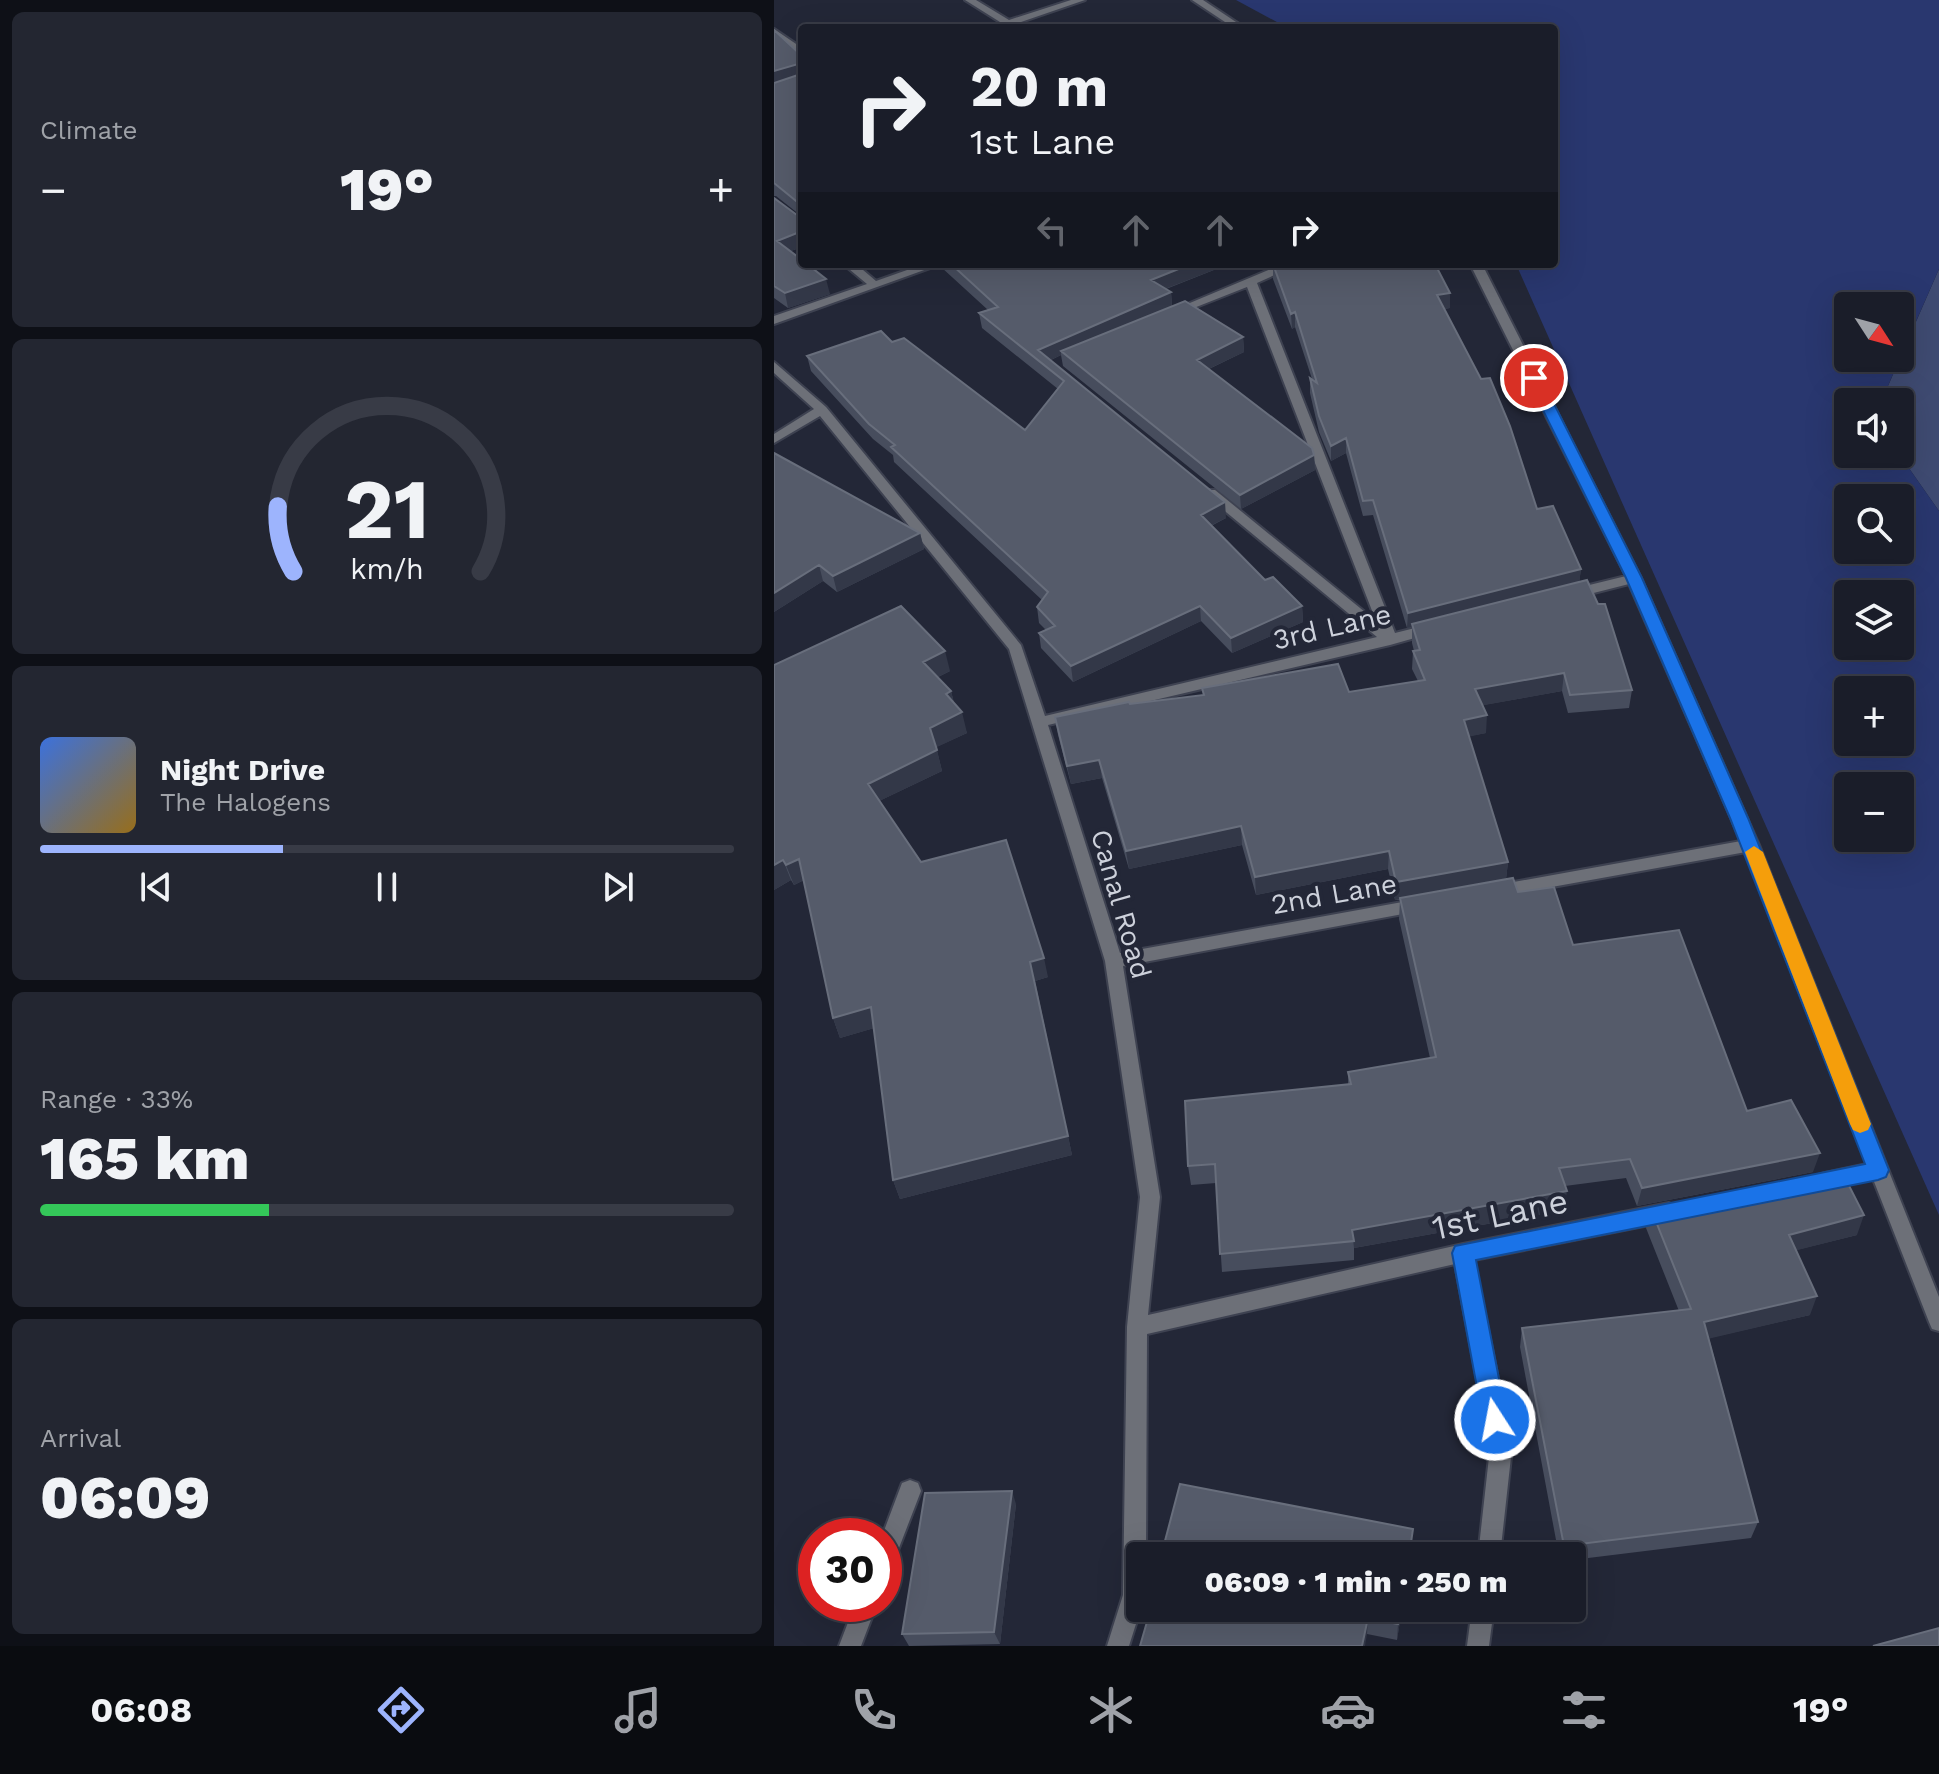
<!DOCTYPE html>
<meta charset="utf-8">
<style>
:root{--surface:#1a1d29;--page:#232631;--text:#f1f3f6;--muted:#9fa2a8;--line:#383b46;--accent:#9db4fd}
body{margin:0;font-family:"Work Sans",sans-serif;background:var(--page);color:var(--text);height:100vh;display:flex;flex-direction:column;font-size:30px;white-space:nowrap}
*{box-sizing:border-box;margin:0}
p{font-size:26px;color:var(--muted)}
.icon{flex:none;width:44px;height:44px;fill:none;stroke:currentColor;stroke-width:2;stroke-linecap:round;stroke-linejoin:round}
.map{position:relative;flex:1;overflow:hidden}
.details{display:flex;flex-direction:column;gap:12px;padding:12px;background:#0e1017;width:774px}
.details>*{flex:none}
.hud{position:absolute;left:24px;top:24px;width:760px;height:244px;border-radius:8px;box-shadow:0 8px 32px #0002,0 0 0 2px var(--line);background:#1a1d29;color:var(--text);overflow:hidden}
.needle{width:52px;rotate:126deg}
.buttons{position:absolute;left:1060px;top:292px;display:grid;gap:16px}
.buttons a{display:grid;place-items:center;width:80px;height:80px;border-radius:8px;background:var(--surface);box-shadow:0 8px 32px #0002,0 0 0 2px var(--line);font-size:40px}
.speed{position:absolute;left:24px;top:1518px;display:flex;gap:16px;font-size:40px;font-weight:700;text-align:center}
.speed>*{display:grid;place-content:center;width:104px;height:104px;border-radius:50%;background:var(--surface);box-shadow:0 8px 32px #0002,0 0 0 2px var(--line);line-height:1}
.speed .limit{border:12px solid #d22;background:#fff;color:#111}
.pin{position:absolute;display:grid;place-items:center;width:68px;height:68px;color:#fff;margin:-34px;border:4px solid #fff;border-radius:50%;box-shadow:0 2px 8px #0007}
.me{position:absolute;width:88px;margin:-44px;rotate:349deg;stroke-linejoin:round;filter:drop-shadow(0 0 6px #0008)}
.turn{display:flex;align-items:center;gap:28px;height:168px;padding:0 40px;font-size:36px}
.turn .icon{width:104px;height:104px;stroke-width:2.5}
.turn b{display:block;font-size:56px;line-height:68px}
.lanes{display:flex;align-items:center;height:76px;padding:0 40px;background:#0003;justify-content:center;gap:40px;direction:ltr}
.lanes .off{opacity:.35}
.big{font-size:60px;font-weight:800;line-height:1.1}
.details .tile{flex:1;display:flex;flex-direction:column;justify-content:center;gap:12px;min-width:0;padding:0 28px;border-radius:12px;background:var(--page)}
.details .dial{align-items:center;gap:0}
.dial svg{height:208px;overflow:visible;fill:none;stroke:var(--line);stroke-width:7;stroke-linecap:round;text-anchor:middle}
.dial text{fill:var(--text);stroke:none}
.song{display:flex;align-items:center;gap:24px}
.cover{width:96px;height:96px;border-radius:12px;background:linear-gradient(135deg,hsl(220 70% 55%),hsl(40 70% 35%))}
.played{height:8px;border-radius:4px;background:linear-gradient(90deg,var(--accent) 35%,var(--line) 35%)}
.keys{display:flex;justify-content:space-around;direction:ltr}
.heat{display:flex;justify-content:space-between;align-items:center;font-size:44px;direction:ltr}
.charge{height:12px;border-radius:6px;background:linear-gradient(90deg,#34c759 33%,var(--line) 0)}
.trip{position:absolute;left:352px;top:1542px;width:460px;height:80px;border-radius:8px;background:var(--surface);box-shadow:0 8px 32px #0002,0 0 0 2px var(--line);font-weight:800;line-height:80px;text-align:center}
.dock{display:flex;height:128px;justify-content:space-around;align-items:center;background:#0a0c10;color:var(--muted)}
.dock .icon{width:56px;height:56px}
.dock .selected{color:var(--accent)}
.dock b{font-size:36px;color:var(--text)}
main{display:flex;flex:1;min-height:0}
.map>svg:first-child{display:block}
.green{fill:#3f4b72}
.water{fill:#29376f;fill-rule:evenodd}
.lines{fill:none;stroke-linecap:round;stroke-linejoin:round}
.minor-casing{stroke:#3e4251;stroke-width:4}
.minor{fill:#6d7078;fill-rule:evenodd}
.wall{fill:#474d5d}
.shaded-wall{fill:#333848}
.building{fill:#555b6a;stroke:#686e7c;stroke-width:2}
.route{fill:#1a73e8;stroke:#114b97;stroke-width:2}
.slow{fill:#f59e0b}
.labels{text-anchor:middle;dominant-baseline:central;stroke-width:8;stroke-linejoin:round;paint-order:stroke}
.street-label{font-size:28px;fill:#cdd1db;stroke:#232737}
.near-street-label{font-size:34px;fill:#cdd1db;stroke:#232737}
</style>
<main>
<section class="details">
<div class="tile"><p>Climate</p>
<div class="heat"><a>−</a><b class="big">19°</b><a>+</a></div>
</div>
<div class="tile dial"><svg viewBox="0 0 100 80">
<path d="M14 69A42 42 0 1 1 86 69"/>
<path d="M14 69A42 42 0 0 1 8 44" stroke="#9db4fd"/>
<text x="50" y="56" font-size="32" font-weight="700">21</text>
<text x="50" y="72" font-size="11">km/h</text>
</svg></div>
<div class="tile">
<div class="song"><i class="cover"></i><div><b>Night Drive</b><p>The Halogens</p></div></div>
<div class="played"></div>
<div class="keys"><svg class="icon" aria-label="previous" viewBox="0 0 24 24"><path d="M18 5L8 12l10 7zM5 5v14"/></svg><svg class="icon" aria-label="pause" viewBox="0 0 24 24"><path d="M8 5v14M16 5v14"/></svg><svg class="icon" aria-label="next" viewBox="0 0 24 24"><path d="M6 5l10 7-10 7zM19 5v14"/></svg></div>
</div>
<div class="tile"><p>Range · 33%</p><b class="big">165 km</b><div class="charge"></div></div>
<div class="tile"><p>Arrival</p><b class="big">06:09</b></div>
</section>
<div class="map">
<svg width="1165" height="1646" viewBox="0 0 1165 1646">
<rect width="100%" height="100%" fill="#232737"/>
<path class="green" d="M 1165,269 L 1165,511 L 1125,454 L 1126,402 L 1107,402 Z"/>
<path class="water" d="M 462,0 L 1165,0 L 1165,269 L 1126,358 L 1126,306 L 1074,306 L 1074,358 L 1126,358 L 1107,402 L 1074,402 L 1074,454 L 1125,454 L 1165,511 L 1165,1215 L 742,264 L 780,264 L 780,28 L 514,28 ZM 1126,498 L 1126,550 L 1074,550 L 1074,498 ZM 1074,594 L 1126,594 L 1126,646 L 1074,646 ZM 1074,690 L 1126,690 L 1126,742 L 1074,742 ZM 1074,786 L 1126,786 L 1126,838 L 1074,838 Z"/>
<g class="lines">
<defs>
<path id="minor" d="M 191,0 L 202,0 L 235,20 L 297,0 L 311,0 L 241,24 L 242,28 L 213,28 L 226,22 Z
M 418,0 L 429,0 L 471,28 L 460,28 Z
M 0,29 L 28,48 L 28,56 L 0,36 Z
M 69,264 L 82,264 L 102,281 L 150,264 L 167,264 L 0,324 L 0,316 L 93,284 Z
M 509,264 L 525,264 L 483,283 L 621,633 L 657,624 L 664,629 L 662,632 L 616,645 L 274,725 L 346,953 L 645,899 L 651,900 L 653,905 L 651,910 L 645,911 L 349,966 L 386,1197 L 374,1315 L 689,1244 L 895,1203 L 902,1206 L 905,1212 L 902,1218 L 895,1221 L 700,1260 L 738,1448 L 726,1556 L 704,1556 L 716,1448 L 681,1264 L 373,1334 L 372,1556 L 366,1556 L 367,1608 L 355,1646 L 333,1646 L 349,1595 L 353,1327 L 366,1197 L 331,961 L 235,649 L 46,416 L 0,443 L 0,434 L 40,409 L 0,373 L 0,362 L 52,407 L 247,645 L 271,716 L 603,637 L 429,493 L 431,490 L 441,490 L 602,621 L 473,287 L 402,315 L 392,313 Z
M 696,264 L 708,264 L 867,578 L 985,845 L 1165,1297 L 1165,1331 L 1158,1329 L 1155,1322 L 1099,1179 L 1051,1189 L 1044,1187 L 1041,1181 L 1044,1175 L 1051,1173 L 1093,1164 L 972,852 L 723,897 L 717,895 L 715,891 L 717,887 L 723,885 L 967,841 L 855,584 L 796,599 L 789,594 L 791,591 L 852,576 Z
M 136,1480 L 144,1483 L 147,1491 L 118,1566 L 110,1569 L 110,1536 L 108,1536 L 128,1483 Z
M 81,1604 L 103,1604 L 87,1646 L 65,1646 Z
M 698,1608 L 720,1608 L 715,1646 L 693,1646 Z"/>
</defs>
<use href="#minor" class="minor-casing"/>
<use href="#minor" class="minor"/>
</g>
<path class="wall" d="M 0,30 L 28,56 L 28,247 L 17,251 L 56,294 L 14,308 L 0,298 L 0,198 L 23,215 L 26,215 L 2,196 L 0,196 Z
M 167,264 L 455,264 L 392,289 L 397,292 L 398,306 L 469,337 L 470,352 L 435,369 L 540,455 L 541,470 L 467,509 L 289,366 L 287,355 L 277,360 L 452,518 L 437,526 L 491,580 L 528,606 L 529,622 L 458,653 L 427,621 L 299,682 L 267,648 L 265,633 L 272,630 L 265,623 L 263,607 L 268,600 L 120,462 L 119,455 L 99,439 L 37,371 L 33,356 L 118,342 L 251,430 L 284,389 L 208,328 L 205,313 L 214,310 L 167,267 Z
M 494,264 L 661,264 L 676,293 L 676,308 L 670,309 L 763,509 L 807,569 L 805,582 L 858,690 L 855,708 L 794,713 L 788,691 L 709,705 L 712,733 L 695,736 L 734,862 L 732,879 L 799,945 L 1039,1172 L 863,1206 L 852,1178 L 791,1186 L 790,1210 L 580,1248 L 580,1260 L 448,1272 L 442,1183 L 417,1185 L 414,1166 L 574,1085 L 574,1072 L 656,1058 L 625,919 L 626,900 L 621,900 L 614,869 L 482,895 L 468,845 L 355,869 L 328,778 L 297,784 L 284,735 L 281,717 L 356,704 L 429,695 L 428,688 L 575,692 L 644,681 L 638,669 L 639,651 L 640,651 L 638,643 L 638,627 L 633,628 L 599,515 L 589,516 L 572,453 L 557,461 L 545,432 L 536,393 L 536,378 L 538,379 L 521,327 L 518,329 L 499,279 L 499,265 L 495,267 Z
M 0,453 L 146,533 L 150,549 L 63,592 L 49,581 L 0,612 Z
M 0,665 L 176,671 L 164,677 L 177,691 L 180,703 L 193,733 L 162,747 L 168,771 L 105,801 L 147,862 L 274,977 L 261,981 L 298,1155 L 126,1199 L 119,1180 L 100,1028 L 66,1038 L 59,1018 L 30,880 L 20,885 L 17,880 L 0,890 Z
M 877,1209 L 1083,1235 L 1022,1250 L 1036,1315 L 935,1338 L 984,1522 L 977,1538 L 798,1560 L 798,1556 L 785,1556 L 746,1347 L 748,1328 L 905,1311 L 872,1228 Z
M 242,1504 L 226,1644 L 135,1646 L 128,1634 Z
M 377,1608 L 628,1608 L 623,1640 L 593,1634 Z"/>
<path class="shaded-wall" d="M 24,64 L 27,77 L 0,86 L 0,71 Z
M 28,231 L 28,247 L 6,255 L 3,241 Z
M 417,264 L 455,264 L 378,294 L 377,280 Z
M 52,279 L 56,294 L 14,308 L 11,293 Z
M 397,292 L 398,307 L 287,351 L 287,355 L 268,364 L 264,350 Z
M 676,293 L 676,308 L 662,310 L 663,295 Z
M 521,312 L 521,327 L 518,329 L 517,314 Z
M 469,337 L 470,352 L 424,374 L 423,360 Z
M 572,438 L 572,453 L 557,461 L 557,446 Z
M 540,455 L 541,470 L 467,509 L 466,495 Z
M 451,502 L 452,518 L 428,530 L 427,515 Z
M 146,533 L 150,549 L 63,592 L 59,576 Z
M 45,565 L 49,581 L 0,612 L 0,593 Z
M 807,569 L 805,585 L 633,628 L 634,613 Z
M 426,606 L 427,621 L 299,682 L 297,666 Z
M 528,606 L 529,622 L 458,653 L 457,638 Z
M 171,651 L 176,671 L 154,682 L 149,662 Z
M 790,673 L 788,691 L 700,707 L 701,689 Z
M 177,691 L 182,711 L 172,694 Z
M 188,712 L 193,733 L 161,748 L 156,728 Z
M 713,715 L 712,733 L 689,738 L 690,720 Z
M 163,750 L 168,771 L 99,804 L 94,784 Z
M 325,760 L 328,778 L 297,784 L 293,766 Z
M 467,826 L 468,845 L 355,869 L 352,851 Z
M 615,851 L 614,869 L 482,895 L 481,877 Z
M 25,859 L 32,879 L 20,885 L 12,865 Z
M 9,860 L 17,880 L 0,890 L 0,865 Z
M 734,862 L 732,880 L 621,900 L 622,882 Z
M 270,958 L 274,977 L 261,981 L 298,1155 L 126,1199 L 119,1180 L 256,962 Z
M 97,1007 L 104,1027 L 66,1038 L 59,1018 Z
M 1046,1153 L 1039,1172 L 863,1206 L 868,1188 Z
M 793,1191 L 790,1210 L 580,1248 L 578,1230 Z
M 1090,1215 L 1083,1235 L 1008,1254 L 1015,1235 Z
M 1043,1296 L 1036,1315 L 925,1341 L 930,1322 Z
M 238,1491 L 242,1504 L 226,1644 L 220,1632 Z
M 626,1608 L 628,1608 L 623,1640 L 624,1624 Z
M 594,1618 L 593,1634 L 591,1646 L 588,1646 Z"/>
<path class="building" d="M 0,30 L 28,56 L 28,231 L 3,241 L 28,260 L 28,264 L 33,264 L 52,279 L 11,293 L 0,286 L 0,198 L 23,215 L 27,215 L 27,205 L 0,183 L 0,83 L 27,74 L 28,66 L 24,64 L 0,71 Z
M 177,264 L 417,264 L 377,280 L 397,292 L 264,350 L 451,502 L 427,515 L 491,580 L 499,577 L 528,606 L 457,638 L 426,606 L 297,666 L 265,633 L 281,626 L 263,607 L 274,592 L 117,447 L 121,445 L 95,424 L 33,356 L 107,331 L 118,342 L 130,338 L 251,430 L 290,381 L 205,313 L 224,307 Z
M 499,264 L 661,264 L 676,293 L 663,295 L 707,379 L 716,378 L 736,426 L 763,509 L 779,506 L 807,569 L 634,613 L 599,500 L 589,501 L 572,438 L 557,446 L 545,416 L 536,378 L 543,383 L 521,312 L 517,314 Z
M 411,301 L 469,337 L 423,360 L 538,448 L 540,455 L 466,495 L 287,351 Z
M 0,453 L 146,533 L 59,576 L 45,565 L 0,593 Z
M 813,580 L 824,604 L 831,604 L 858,690 L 796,695 L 790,673 L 701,689 L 713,715 L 690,720 L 734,862 L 622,882 L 615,851 L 481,877 L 467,826 L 352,851 L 325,760 L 293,766 L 281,717 L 355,702 L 356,704 L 430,695 L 428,688 L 564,664 L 575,692 L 651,680 L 639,651 L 646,650 L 638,624 Z
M 127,606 L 171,651 L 149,662 L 177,691 L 172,694 L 188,712 L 156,728 L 163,750 L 94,784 L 147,862 L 232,840 L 270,958 L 256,962 L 294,1136 L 119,1180 L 97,1007 L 59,1018 L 25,859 L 12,865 L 9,860 L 0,865 L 0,665 Z
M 739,878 L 744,892 L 780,887 L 799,945 L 905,930 L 973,1111 L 1017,1100 L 1046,1153 L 868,1188 L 856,1159 L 785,1168 L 793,1191 L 578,1230 L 580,1241 L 446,1254 L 441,1164 L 414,1166 L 411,1101 L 577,1084 L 574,1072 L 662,1057 L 626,898 Z
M 1067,1170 L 1090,1215 L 1015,1235 L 1043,1296 L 930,1322 L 984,1522 L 790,1546 L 748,1328 L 917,1309 L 877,1209 Z
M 406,1484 L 639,1529 L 635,1556 L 387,1556 Z
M 238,1491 L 220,1632 L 128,1634 L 151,1493 Z
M 377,1608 L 626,1608 L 624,1624 L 594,1618 L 588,1646 L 366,1646 Z
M 1165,1628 L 1165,1646 L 1099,1646 Z"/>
<path class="route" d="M 760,374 L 767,378 L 868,578 L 974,818 L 1115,1170 L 1112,1177 L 1104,1180 L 702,1260 L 733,1420 L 730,1428 L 721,1431 L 713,1428 L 709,1420 L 678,1253 L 681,1246 L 1091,1164 L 956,818 L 852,578 L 753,378 Z"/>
<path class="slow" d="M 980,846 L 989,852 L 1097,1124 L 1094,1130 L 1086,1133 L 1079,1130 L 1076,1124 L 971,852 Z"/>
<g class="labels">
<g class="street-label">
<text transform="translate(558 627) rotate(-13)">3rd Lane</text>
<text transform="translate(560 894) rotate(-10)">2nd Lane</text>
<text transform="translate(347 904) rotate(74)">Canal Road</text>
</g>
<g class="near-street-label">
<text transform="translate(726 1214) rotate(-12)">1st Lane</text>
</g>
</g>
</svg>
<div class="buttons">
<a><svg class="needle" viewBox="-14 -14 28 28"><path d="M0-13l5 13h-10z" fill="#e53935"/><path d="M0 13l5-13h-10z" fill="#9fa2a8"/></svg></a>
<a><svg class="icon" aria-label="sound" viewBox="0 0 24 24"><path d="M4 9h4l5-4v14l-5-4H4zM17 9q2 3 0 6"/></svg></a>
<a><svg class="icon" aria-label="search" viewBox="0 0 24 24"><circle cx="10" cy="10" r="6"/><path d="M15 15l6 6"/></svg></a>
<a><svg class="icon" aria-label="layers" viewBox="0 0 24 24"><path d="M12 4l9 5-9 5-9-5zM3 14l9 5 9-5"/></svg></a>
<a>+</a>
<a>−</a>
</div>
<div class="speed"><div class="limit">30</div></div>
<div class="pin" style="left:760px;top:378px;background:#d93025"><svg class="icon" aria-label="arrive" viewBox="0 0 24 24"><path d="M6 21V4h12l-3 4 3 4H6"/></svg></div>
<svg class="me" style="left:721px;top:1420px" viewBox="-20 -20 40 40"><circle r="17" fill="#1a73e8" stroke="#fff" stroke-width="3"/><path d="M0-11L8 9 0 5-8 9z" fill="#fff"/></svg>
<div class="trip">06:09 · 1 min · 250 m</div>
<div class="hud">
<div class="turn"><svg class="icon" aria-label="right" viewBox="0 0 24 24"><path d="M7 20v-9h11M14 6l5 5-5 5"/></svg><div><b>20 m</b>1st Lane</div></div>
<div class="lanes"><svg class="icon off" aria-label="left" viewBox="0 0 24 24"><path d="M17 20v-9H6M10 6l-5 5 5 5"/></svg><svg class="icon off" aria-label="ahead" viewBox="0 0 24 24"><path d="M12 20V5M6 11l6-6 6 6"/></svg><svg class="icon off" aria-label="ahead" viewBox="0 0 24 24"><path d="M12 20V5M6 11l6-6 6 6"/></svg><svg class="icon" aria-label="right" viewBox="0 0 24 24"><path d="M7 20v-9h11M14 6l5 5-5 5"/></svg></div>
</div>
</div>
</main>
<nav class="dock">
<b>06:08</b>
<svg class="icon selected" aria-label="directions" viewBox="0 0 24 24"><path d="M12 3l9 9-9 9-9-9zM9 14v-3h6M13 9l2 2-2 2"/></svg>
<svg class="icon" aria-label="music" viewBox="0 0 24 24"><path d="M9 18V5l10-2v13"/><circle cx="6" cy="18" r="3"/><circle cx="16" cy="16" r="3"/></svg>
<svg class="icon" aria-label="phone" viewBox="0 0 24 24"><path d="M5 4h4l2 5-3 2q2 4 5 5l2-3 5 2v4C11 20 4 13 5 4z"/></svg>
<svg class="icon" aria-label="climate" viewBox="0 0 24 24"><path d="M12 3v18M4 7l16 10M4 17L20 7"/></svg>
<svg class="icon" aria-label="car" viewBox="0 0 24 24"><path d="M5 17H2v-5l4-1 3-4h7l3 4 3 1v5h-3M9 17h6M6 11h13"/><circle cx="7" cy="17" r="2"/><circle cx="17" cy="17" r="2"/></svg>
<svg class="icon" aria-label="filters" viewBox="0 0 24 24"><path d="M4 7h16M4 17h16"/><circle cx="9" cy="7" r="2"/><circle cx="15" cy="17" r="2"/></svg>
<b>19°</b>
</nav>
